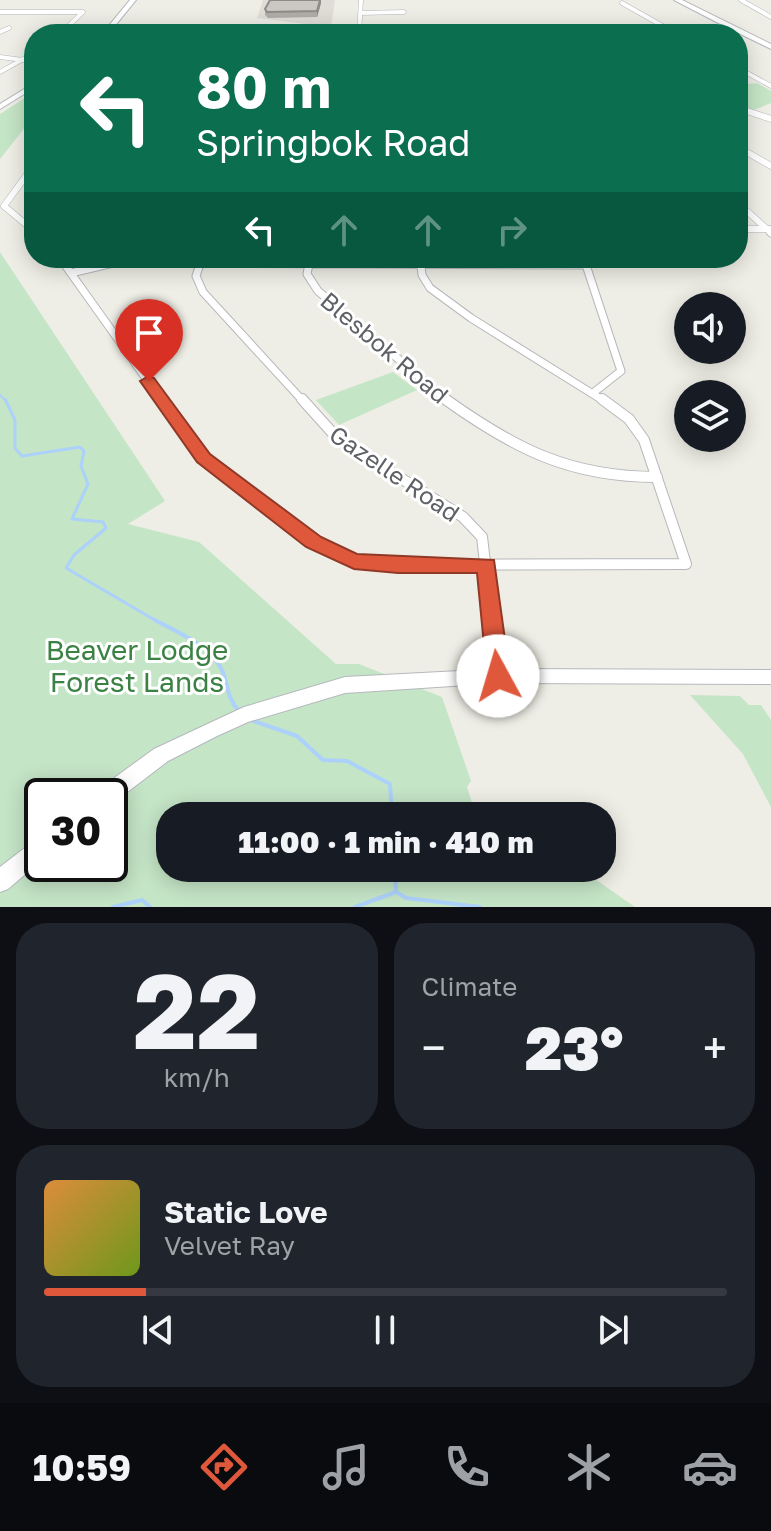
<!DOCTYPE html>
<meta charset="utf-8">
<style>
:root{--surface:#171b24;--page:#20242c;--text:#f1f3f6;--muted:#9ea1a6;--line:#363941;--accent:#df583c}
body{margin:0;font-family:"Golos Text",sans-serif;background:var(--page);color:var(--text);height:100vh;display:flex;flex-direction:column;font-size:30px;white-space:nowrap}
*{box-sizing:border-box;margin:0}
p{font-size:26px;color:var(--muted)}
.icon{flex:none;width:44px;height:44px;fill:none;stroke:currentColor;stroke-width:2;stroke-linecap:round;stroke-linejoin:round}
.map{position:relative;height:907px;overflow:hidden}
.sheet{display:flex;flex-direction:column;gap:16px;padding:16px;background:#0d0f14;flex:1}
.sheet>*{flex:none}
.hud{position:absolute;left:24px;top:24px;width:724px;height:244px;border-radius:32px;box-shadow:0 4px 20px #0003;background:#0b6e4f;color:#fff;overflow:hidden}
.buttons{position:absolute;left:674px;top:292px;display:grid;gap:16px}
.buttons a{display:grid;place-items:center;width:72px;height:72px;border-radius:50%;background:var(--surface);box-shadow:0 4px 20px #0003;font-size:40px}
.speed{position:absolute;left:24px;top:778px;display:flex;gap:16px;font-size:40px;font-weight:700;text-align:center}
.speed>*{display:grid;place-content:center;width:104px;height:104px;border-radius:50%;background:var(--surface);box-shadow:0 4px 20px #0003;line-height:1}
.speed .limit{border:4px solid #111;border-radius:12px;background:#fff;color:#111}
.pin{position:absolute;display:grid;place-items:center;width:68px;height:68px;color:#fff;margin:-82px -34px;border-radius:50% 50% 50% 0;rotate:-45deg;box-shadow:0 0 8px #0007}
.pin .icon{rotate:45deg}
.me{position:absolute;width:88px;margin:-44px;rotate:354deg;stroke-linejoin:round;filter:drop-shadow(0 0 6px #0008)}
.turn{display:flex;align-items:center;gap:28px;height:168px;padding:0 40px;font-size:36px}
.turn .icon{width:104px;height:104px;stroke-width:2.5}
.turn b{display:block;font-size:56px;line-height:68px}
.lanes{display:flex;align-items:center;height:76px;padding:0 40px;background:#0003;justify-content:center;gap:40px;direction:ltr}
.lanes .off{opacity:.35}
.big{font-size:60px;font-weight:800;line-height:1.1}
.sheet .tile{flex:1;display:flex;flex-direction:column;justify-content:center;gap:12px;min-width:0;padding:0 28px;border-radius:32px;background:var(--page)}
.sheet .dial{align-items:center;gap:0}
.dial b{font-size:104px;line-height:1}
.song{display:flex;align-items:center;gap:24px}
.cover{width:96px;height:96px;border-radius:12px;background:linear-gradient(135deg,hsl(30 70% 55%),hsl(80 70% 35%))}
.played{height:8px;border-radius:4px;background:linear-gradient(90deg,var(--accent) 15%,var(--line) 15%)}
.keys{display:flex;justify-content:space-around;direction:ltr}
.heat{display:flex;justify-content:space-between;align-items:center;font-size:44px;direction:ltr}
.sheet .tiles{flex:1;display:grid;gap:16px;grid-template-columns:1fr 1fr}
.tile:last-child{grid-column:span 2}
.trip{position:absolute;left:156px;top:802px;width:460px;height:80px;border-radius:32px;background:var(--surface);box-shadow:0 4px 20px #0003;font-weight:800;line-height:80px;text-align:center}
.menu{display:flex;height:128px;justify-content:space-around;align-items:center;background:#090b0e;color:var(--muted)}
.menu .icon{width:56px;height:56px}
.menu .current{color:var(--accent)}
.menu b{font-size:36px;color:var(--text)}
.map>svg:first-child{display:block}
.education{fill:#dfddd5}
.green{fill:#c5e5c7;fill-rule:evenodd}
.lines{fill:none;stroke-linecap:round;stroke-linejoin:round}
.stream-far2{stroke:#acd1fa;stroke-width:2}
.stream-far1{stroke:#acd1fa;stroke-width:3}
.stream{stroke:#acd1fa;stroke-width:4}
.street-far4-casing{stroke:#b6b8bc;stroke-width:5}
.street-far3-casing{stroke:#b6b8bc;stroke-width:7}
.street-far2-casing{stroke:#b6b8bc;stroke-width:9}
.street-far1-casing{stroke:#b6b8bc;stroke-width:12}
.street-casing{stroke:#b6b8bc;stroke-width:14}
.secondary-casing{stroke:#b5b8bd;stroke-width:2}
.street-far4{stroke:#fff;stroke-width:4}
.street-far3{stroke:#fff;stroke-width:6}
.street-far2{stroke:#fff;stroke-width:7}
.street-far1{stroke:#fff;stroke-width:10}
.street{stroke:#fff;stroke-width:12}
.secondary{fill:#fff;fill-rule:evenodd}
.wall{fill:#afaca9}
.shaded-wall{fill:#8e8c89}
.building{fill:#cbc8c4;stroke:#8e8c89;stroke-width:2}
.route{fill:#df583c;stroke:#913927;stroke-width:2}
.labels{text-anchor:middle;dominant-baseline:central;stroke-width:6;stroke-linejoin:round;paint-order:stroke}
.street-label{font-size:24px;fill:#5e6166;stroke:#fff}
.near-park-label{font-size:28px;fill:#3a8143;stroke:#fff}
</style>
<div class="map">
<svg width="771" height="907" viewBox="0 0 771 907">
<rect width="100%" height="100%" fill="#efeee6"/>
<path class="education" d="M 263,0 L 335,0 L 331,27 L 257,18 Z"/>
<path class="green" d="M 757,83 L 771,91 L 771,103 L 754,110 L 738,105 L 738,85 Z
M 34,92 L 34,116 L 0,159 L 0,114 Z
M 0,252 L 165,501 L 128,524 L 199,542 L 336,664 L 359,664 L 442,697 L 471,781 L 467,787 L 475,812 L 481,816 L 170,816 L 170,868 L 579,868 L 635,907 L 0,907 ZM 42,796 L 110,796 L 110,864 L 42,864 Z
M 393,372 L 417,390 L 339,425 L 316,400 Z
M 690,695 L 740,696 L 749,705 L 761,705 L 771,720 L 771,807 L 743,754 Z"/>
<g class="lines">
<path class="stream-far2" d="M 0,395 L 6,401"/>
<path class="stream-far1" d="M 5,399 L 15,420 L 15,448 L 22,456 L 80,447 L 84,451 L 81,466 L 88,484 L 72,519 L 103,522 L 106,528 L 74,555 L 66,568 L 158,622"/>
<path class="stream" d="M 155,620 C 178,633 210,645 222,670 C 228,684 227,699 239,711
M 248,719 L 297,736 L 323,760 L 347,761 L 390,784 L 392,816
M 395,868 L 396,892
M 396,892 L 406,898 L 480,907
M 113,907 L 142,900 L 150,907
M 355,907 L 396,892"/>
<defs>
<path id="street-far4" d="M 741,0 L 771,17
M 622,3 L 677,34
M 0,12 L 83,12 L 60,34
M 360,13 L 404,12
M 0,32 L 9,28
M 359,34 L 361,0
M 0,57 L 23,60
M 738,68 L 771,86
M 0,72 L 34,53"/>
<path id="street-far3" d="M 738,108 L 771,119
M 738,147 L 771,166
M 34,165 L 4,206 L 34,231
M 738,203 L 770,232
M 738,229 L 771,229"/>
<path id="street-far2" d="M 769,230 L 771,233
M 60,258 L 162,401
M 420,258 L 422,275 L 430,288 L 471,318 L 604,401
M 200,264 L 196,276 L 203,292 L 303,401
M 309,264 L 307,274 L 318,291 L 448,401
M 71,273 L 113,263 L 586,265 L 621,371 L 593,393"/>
<path id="street-far1" d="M 161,399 L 203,458 L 313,542 L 354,561 L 398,565 L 686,564 L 644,440 L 629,419 L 602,399
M 302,399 L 338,439 L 463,517 L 482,537 L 492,622
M 445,399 C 515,449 570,477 657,477"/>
<path id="street" d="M 492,620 L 498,676"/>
<path id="secondary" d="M 130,0 L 136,0 L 114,27 L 726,27 L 674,0 L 682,0 L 771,44 L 771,49 L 734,31 L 111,31 L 108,34 L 102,34 Z
M 34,83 L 34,88 L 0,109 L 0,104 Z
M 498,669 L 771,670 L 771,684 L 498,683 L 345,693 L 248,722 L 217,736 L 168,761 L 113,803 L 110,804 L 110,796 L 96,796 L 99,789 L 154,749 L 244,707 L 345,677 Z
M 42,837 L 42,860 L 8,889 L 0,892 L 0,867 L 35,840 Z"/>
</defs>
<use href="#street-far4" class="street-far4-casing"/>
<use href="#street-far3" class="street-far3-casing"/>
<use href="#street-far2" class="street-far2-casing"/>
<use href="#street-far1" class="street-far1-casing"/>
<use href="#street" class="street-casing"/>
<use href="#secondary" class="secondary-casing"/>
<use href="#street-far4" class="street-far4"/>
<use href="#street-far3" class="street-far3"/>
<use href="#street-far2" class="street-far2"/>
<use href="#street-far1" class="street-far1"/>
<use href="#street" class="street"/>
<use href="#secondary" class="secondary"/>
</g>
<path class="wall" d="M 321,3 L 317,17 L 268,18 L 265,15 L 265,9 Z"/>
<path class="shaded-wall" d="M 320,0 L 321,0 L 321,3 L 317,17 L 317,11 Z"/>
<path class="building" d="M 270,0 L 320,0 L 317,11 L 267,12 L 265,9 Z"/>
<path class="route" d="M 149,376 L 154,378 L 210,454 L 321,537 L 357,554 L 494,560 L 510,676 L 507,683 L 498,686 L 490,683 L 487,676 L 477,573 L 398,573 L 354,569 L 306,547 L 197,462 L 140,381 Z"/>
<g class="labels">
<g class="street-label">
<text transform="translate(385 347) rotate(40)">Blesbok Road</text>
<text transform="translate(395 473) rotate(34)">Gazelle Road</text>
</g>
<g class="near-park-label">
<text x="137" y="649">Beaver Lodge<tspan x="137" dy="32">Forest Lands</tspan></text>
</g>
</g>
</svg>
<div class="buttons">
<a><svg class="icon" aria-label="sound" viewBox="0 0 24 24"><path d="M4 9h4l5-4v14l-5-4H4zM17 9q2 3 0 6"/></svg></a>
<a><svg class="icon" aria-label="layers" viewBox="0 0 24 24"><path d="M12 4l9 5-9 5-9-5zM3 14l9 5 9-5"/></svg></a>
</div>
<div class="speed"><div class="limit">30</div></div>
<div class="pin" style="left:149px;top:381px;background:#d93025"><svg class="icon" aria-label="arrive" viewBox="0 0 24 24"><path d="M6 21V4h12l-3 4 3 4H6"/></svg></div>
<svg class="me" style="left:498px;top:676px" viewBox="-20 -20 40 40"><circle r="19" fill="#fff"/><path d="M0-13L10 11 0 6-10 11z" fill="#df583c"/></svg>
<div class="trip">11:00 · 1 min · 410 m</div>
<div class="hud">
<div class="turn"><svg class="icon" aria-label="left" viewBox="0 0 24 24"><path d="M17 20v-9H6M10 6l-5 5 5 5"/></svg><div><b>80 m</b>Springbok Road</div></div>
<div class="lanes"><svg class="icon" aria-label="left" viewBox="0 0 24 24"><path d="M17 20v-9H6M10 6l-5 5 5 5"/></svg><svg class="icon off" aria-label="ahead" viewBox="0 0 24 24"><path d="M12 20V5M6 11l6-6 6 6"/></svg><svg class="icon off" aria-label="ahead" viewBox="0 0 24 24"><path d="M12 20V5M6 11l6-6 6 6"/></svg><svg class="icon off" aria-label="right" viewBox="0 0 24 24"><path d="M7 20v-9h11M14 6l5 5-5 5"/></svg></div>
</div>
</div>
<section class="sheet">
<div class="tiles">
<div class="tile dial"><b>22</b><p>km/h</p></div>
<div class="tile"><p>Climate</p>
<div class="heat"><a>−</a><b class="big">23°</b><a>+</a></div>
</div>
<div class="tile">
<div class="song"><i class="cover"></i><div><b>Static Love</b><p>Velvet Ray</p></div></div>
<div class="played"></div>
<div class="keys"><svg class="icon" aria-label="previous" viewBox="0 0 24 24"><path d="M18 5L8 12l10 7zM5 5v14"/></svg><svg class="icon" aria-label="pause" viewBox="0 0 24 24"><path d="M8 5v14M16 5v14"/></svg><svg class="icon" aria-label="next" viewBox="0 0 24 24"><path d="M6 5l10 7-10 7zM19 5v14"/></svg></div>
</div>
</div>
</section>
<nav class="menu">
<b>10:59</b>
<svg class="icon current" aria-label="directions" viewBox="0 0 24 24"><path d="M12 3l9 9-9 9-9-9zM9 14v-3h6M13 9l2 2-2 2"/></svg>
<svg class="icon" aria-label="music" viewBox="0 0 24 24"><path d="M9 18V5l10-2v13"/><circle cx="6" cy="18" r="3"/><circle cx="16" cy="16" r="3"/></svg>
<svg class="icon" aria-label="phone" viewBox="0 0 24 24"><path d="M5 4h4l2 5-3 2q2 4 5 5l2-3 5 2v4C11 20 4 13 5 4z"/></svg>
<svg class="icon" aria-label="climate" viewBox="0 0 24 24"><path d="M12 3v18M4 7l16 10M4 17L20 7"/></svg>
<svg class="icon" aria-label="car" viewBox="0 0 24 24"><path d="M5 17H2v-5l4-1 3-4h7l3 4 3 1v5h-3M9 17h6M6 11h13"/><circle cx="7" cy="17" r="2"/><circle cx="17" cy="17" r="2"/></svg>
</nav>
